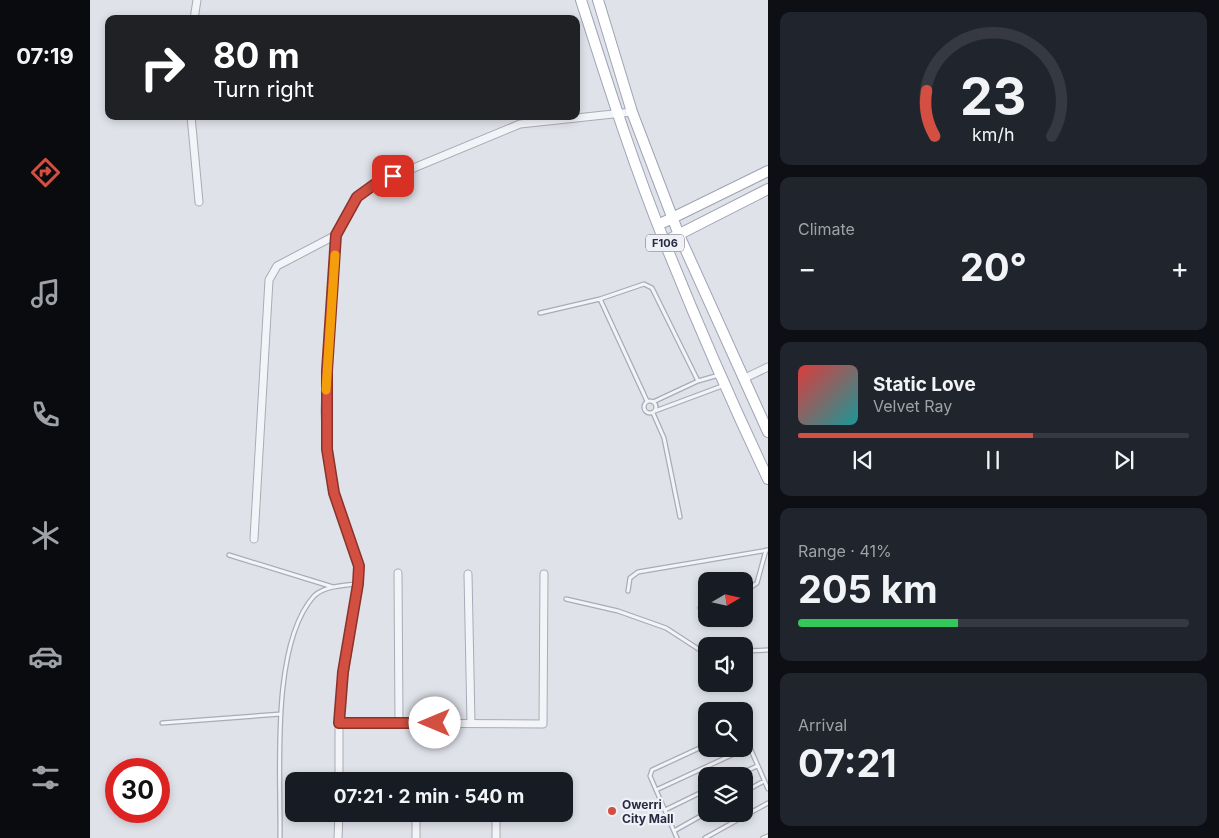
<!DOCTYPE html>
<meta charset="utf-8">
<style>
:root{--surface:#171b24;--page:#20242c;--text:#f1f3f6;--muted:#9ea1a6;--line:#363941;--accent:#d34f41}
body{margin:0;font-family:Inter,sans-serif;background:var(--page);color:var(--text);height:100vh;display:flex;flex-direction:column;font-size:19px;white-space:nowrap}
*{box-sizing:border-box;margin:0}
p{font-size:16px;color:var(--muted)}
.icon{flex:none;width:28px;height:28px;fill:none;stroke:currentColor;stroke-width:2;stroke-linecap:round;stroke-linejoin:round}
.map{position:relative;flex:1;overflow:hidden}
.sheet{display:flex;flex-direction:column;gap:12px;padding:12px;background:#0d0f14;width:451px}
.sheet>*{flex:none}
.top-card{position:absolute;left:15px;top:15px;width:475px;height:105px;border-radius:10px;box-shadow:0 2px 8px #0003;background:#202124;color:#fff;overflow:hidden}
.needle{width:32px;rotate:81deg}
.tools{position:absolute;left:608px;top:572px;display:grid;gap:10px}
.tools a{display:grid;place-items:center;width:55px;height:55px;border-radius:10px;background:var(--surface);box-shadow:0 2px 8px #0003;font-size:25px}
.speed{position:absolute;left:15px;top:758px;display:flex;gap:10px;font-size:25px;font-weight:700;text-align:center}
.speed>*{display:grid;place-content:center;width:65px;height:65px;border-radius:50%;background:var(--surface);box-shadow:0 2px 8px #0003;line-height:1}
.speed .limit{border:8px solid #d22;background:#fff;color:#111}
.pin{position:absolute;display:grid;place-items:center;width:42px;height:42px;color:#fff;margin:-21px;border-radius:10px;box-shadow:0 2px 8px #0006}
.me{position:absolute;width:55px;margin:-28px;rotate:270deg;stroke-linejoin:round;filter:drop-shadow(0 0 4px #0008)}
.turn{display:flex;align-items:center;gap:18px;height:105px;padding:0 25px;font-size:22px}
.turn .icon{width:65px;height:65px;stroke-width:2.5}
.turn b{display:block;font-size:35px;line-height:42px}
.big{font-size:38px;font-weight:700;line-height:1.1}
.sheet .tile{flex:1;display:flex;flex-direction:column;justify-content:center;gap:8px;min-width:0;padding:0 18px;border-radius:10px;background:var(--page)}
.sheet .dial{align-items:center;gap:0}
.dial svg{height:130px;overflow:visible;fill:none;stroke:var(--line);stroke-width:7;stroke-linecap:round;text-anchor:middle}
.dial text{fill:var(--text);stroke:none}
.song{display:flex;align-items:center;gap:15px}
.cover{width:60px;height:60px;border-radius:8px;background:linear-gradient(135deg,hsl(0 70% 55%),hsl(180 70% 35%))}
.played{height:5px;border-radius:2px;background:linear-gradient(90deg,var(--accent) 60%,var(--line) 60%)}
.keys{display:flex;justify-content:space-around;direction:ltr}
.heat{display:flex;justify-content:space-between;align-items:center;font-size:28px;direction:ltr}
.charge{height:8px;border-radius:4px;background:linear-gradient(90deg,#34c759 41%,var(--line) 0)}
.trip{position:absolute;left:195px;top:772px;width:288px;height:50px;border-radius:10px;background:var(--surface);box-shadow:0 2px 8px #0003;font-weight:700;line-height:50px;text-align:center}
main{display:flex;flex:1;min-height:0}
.tabs{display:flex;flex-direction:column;width:90px;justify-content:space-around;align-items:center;background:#090b0e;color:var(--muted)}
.tabs .icon{width:35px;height:35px}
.tabs .selected{color:var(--accent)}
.tabs b{font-size:22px;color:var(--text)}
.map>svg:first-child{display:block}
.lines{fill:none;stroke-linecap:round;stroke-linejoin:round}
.service-casing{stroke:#a9abb8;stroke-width:5.5}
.minor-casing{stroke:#a9abb8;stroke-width:9}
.primary-casing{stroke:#9fa3b6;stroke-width:12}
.service{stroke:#f3f4f8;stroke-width:3}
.minor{stroke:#f3f4f8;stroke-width:7}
.primary{stroke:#fff;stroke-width:10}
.route-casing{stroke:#89332a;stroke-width:12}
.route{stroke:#d34f41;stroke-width:9}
.slow{stroke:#f59e0b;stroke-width:9}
.poi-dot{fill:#d34f41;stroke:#f0f1f7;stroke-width:2}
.labels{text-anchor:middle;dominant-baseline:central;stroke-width:4.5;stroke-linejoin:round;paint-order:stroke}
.shield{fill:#f0f1f7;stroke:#646678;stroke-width:1}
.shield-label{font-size:11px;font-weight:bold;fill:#282b42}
.poi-label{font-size:12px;font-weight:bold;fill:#282b42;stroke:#f0f1f7;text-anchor:start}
</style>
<main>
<nav class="tabs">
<b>07:19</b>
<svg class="icon selected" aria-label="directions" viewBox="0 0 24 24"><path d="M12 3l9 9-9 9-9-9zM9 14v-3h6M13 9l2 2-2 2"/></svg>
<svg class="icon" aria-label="music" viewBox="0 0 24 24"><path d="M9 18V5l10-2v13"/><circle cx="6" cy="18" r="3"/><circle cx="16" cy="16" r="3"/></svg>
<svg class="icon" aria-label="phone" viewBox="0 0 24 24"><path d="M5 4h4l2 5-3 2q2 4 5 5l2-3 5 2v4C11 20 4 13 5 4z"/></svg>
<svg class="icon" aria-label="climate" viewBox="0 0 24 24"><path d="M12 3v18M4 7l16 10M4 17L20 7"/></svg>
<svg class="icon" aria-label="car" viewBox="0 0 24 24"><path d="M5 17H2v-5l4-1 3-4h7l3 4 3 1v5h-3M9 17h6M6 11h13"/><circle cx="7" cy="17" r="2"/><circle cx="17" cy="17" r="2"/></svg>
<svg class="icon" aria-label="filters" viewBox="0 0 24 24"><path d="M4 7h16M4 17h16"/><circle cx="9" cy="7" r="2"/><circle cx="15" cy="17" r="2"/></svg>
</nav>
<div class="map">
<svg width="678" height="838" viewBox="0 0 678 838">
<rect width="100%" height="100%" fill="#e0e2ea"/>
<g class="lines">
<defs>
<path id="service" d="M 510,299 L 554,284 L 562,288 L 608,381
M 450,313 L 510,299 L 557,401
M554 407a6 6 0 1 1 12 0a6 6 0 1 1-12 0Z
M 563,402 L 608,381 L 629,375
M 565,411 L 632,386
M 563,413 L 574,438 L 590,517
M 139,555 L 243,587
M 538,591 L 540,578 L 548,572 L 678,550
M 654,592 L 667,583 L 676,550
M 476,599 L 528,611 L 576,628 L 613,652 L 616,652
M 610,608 L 616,606
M 654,651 L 678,650
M 72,723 L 191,714
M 654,734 L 678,789
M 646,776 L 667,766
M 566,790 L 659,747
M 654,792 L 674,781
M 575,810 L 616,790
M 584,831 L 616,813
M 190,838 C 191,774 180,645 224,596 C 234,586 255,585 268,584
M 587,838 L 560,776 L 562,770 L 616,745
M 615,838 L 678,803
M 673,838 L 678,836"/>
<path id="minor" d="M 104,19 L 107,0
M 101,116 L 109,202
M 653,379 L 678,367
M 164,539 L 179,280 L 187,266 L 246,235
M 308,573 L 309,723
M 378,574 L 381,723
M 249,723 L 453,724 L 454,574
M 249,781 L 249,708 L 268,584 L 269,566 L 244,493 L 237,449 L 235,411 L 238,351 L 246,235 L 267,197 L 285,184 L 430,124 L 542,112
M 248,838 L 249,814
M 326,838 L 326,814
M 406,838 L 406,814"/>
<path id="primary" d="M 491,0 C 517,81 543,164 575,243 C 607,323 641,401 678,479
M 508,0 L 542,112 L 589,235 L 678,432
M 568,225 L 678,171
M 574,242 L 678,189"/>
</defs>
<use href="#service" class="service-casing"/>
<use href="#minor" class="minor-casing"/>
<use href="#primary" class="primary-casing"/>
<use href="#service" class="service"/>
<use href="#minor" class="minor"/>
<use href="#primary" class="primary"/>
</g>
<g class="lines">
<defs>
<path id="route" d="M 303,176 L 285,184 L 267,197 L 246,235 L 237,371 L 237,449 L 244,493 L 269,566 L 268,584 L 253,672 L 249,723 L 345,723"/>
</defs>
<use href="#route" class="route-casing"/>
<use href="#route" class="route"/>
<path class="slow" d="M 236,390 L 245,255"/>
</g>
<circle class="poi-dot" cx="522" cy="811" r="5"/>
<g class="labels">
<rect class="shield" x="556" y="234.5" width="38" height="17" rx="4"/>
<g class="shield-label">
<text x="575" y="243">F106</text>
</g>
<g class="poi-label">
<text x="532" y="804">Owerri<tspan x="532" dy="14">City Mall</tspan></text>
</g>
</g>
</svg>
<div class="tools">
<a><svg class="needle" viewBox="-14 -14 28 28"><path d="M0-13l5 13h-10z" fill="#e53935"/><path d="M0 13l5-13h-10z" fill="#9ea1a6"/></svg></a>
<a><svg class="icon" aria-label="sound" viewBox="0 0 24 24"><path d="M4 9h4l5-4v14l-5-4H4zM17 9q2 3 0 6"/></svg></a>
<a><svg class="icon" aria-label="search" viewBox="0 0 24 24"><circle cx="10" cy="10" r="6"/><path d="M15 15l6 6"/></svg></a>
<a><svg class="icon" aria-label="layers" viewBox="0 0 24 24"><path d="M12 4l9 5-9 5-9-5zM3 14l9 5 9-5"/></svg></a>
</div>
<div class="speed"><div class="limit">30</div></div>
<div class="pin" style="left:303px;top:176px;background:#d93025"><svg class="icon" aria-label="arrive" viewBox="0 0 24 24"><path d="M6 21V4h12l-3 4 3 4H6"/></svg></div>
<svg class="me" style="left:345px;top:723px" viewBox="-20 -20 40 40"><circle r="19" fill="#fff"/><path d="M0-13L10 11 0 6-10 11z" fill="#d34f41"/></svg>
<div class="trip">07:21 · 2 min · 540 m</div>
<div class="top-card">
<div class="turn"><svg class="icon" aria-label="right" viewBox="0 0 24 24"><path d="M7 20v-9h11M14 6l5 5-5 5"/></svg><div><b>80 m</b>Turn right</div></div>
</div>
</div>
<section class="sheet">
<div class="tile dial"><svg viewBox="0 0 100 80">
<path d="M14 69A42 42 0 1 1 86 69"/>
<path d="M14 69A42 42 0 0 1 9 41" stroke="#d34f41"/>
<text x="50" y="56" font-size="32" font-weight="700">23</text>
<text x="50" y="72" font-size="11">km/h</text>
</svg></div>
<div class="tile"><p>Climate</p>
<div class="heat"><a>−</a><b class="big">20°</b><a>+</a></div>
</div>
<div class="tile">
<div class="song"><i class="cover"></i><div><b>Static Love</b><p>Velvet Ray</p></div></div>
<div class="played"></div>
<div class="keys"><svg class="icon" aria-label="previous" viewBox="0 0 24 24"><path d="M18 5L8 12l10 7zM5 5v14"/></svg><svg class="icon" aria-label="pause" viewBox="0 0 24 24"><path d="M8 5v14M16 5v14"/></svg><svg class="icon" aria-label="next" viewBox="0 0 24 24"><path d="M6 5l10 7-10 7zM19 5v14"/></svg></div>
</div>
<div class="tile"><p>Range · 41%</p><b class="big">205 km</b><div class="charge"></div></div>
<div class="tile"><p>Arrival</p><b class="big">07:21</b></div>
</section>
</main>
